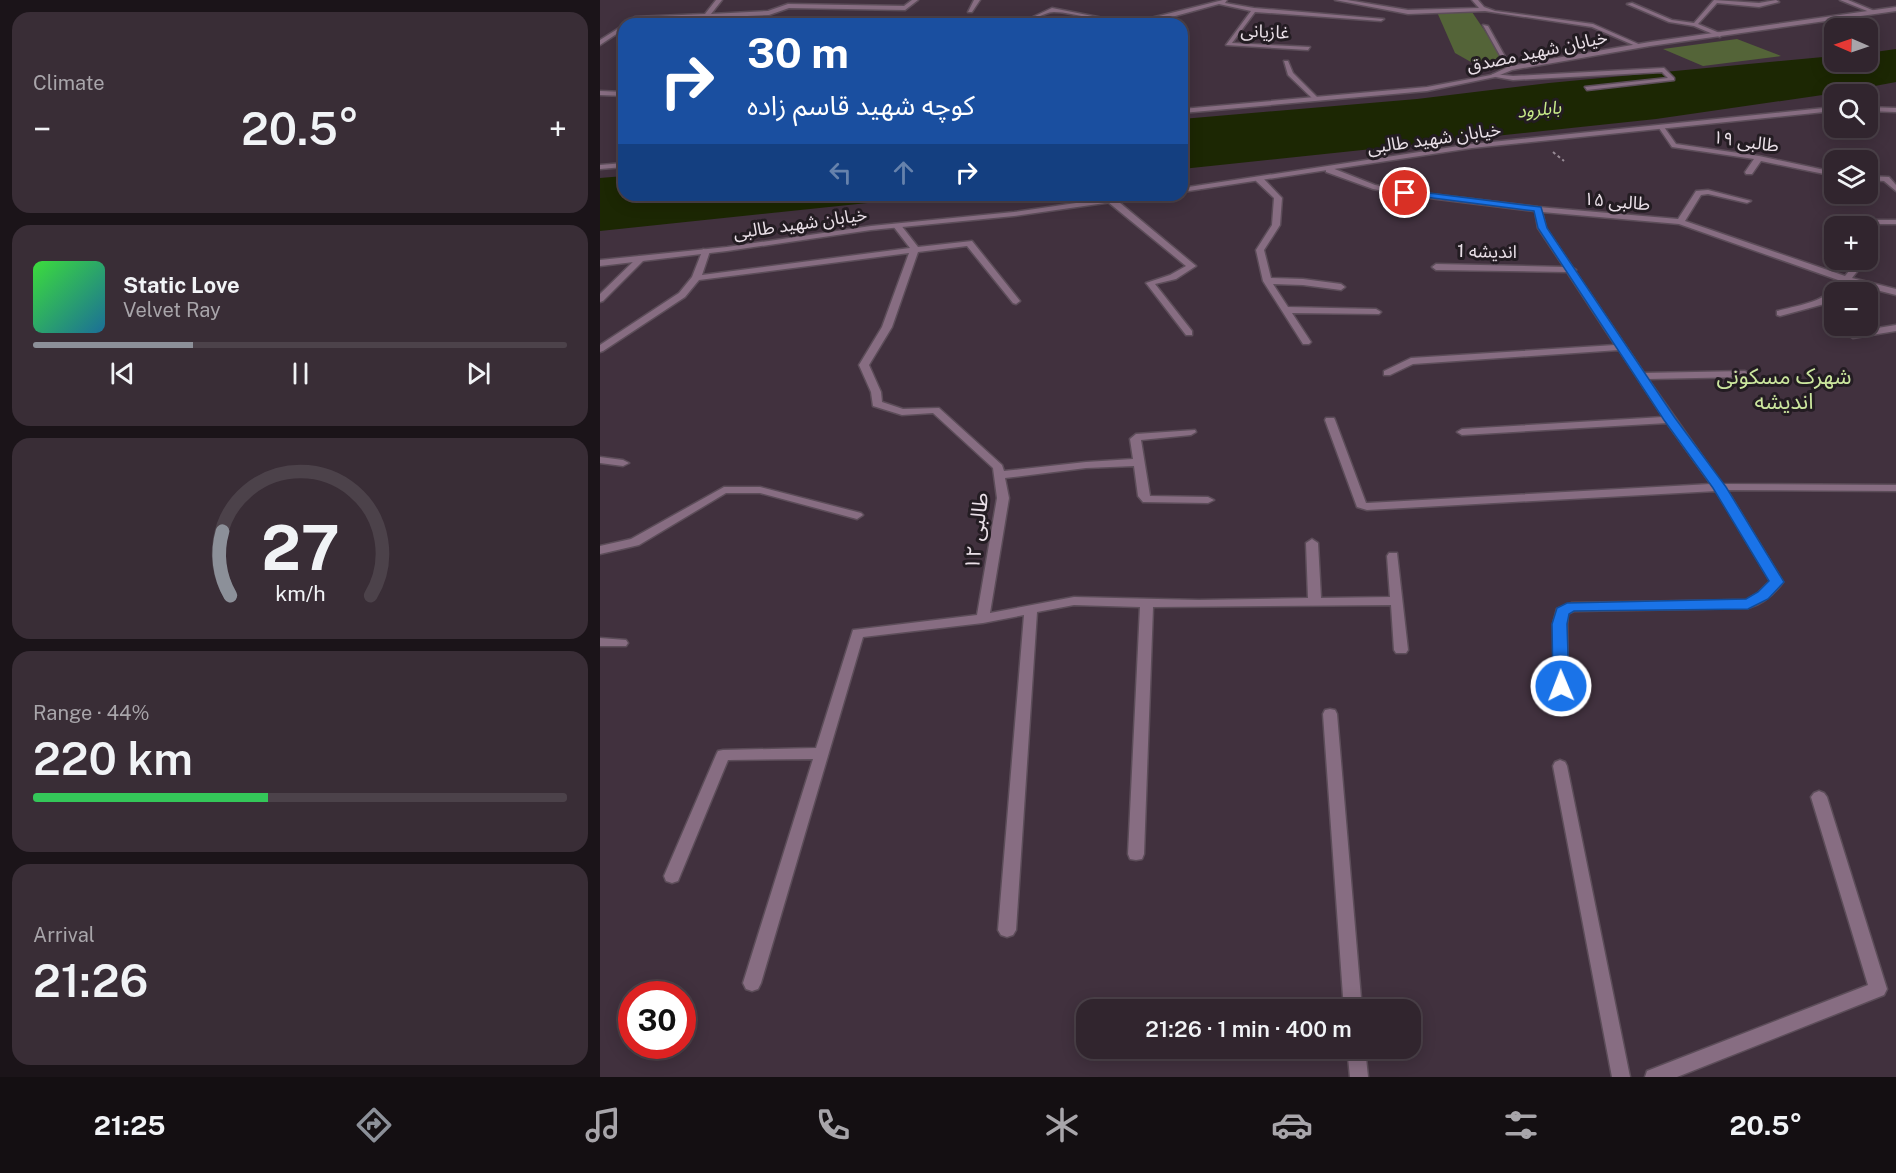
<!DOCTYPE html>
<meta charset="utf-8">
<style>
:root{--surface:#31252e;--page:#392d36;--text:#f1f3f6;--muted:#a8a5aa;--line:#4c424a;--accent:#8c9099}
body{margin:0;font-family:"Public Sans","Noto Sans Arabic",sans-serif;background:var(--page);color:var(--text);height:100vh;display:flex;flex-direction:column;font-size:22px;white-space:nowrap}
*{box-sizing:border-box;margin:0}
p{font-size:20px;color:var(--muted)}
.icon{flex:none;width:33px;height:33px;fill:none;stroke:currentColor;stroke-width:2;stroke-linecap:round;stroke-linejoin:round}
.map{position:relative;flex:1;overflow:hidden}
.panel{display:flex;flex-direction:column;gap:12px;padding:12px;background:#1b1419;width:600px}
.panel>*{flex:none}
.banner{position:absolute;left:18px;top:18px;width:570px;height:183px;border-radius:18px;box-shadow:0 3px 15px #0003,0 0 0 2px var(--line);background:#1a4fa0;color:#fff;overflow:hidden}
.needle{width:39px;rotate:272deg}
.fabs{position:absolute;left:1224px;top:18px;display:grid;gap:12px}
.fabs a{display:grid;place-items:center;width:54px;height:54px;border-radius:12px;background:var(--surface);box-shadow:0 3px 15px #0003,0 0 0 2px var(--line);font-size:30px}
.speed{position:absolute;left:18px;top:981px;display:flex;gap:12px;font-size:30px;font-weight:700;text-align:center}
.speed>*{display:grid;place-content:center;width:78px;height:78px;border-radius:50%;background:var(--surface);box-shadow:0 3px 15px #0003,0 0 0 2px var(--line);line-height:1}
.speed .limit{border:9px solid #d22;background:#fff;color:#111}
.pin{position:absolute;display:grid;place-items:center;width:51px;height:51px;color:#fff;margin:-26px;border:3px solid #fff;border-radius:50%;box-shadow:0 2px 6px #0007}
.me{position:absolute;width:66px;margin:-33px;rotate:359deg;stroke-linejoin:round;filter:drop-shadow(0 0 4px #0008)}
.turn{display:flex;align-items:center;gap:21px;height:126px;padding:0 30px;font-size:27px}
.turn .icon{width:78px;height:78px;stroke-width:2.5}
.turn b{display:block;font-size:42px;line-height:51px}
.lanes{display:flex;align-items:center;height:57px;padding:0 30px;background:#0003;justify-content:center;gap:30px;direction:ltr}
.lanes .off{opacity:.35}
.big{font-size:45px;font-weight:600;line-height:1.1}
.panel .widget{flex:1;display:flex;flex-direction:column;justify-content:center;gap:9px;min-width:0;padding:0 21px;border-radius:18px;background:var(--page)}
.panel .dial{align-items:center;gap:0}
.dial svg{height:156px;overflow:visible;fill:none;stroke:var(--line);stroke-width:7;stroke-linecap:round;text-anchor:middle}
.dial text{fill:var(--text);stroke:none}
.song{display:flex;align-items:center;gap:18px}
.cover{width:72px;height:72px;border-radius:9px;background:linear-gradient(135deg,hsl(120 70% 55%),hsl(200 70% 35%))}
.played{height:6px;border-radius:3px;background:linear-gradient(90deg,var(--accent) 30%,var(--line) 30%)}
.keys{display:flex;justify-content:space-around;direction:ltr}
.heat{display:flex;justify-content:space-between;align-items:center;font-size:33px;direction:ltr}
.charge{height:9px;border-radius:4px;background:linear-gradient(90deg,#34c759 44%,var(--line) 0)}
.trip{position:absolute;left:476px;top:999px;width:345px;height:60px;border-radius:18px;background:var(--surface);box-shadow:0 3px 15px #0003,0 0 0 2px var(--line);font-weight:600;line-height:60px;text-align:center}
.tab-bar{display:flex;height:96px;justify-content:space-around;align-items:center;background:#140f12;color:var(--muted)}
.tab-bar .icon{width:42px;height:42px}
.tab-bar .selected{color:var(--accent)}
.tab-bar b{font-size:27px;color:var(--text)}
main{display:flex;flex:1;min-height:0}
.map>svg:first-child{display:block}
.green{fill:#546438}
.water{fill:#1c2703}
.lines{fill:none;stroke-linecap:round;stroke-linejoin:round}
.minor-casing{stroke:#5c4d59;stroke-width:3}
.tertiary-casing{stroke:#5c4d59;stroke-width:3}
.path{stroke:#988b96;stroke-width:2;stroke-dasharray:3 3;stroke-linecap:butt}
.minor{fill:#876d82;fill-rule:evenodd}
.tertiary{fill:#876d82;fill-rule:evenodd}
.route{fill:#1a73e8;stroke:#114b97;stroke-width:1.5}
.labels{text-anchor:middle;dominant-baseline:central;stroke-width:6;stroke-linejoin:round;paint-order:stroke}
.far-street-label{font-size:18px;fill:#eae0e8;stroke:#231c22}
.far-water-label{font-size:18px;font-style:italic;fill:#c7ea89;stroke:#231c22}
.street-label{font-size:21px;fill:#eae0e8;stroke:#231c22}
.neighbourhood-label{font-size:22px;fill:#cce79e;stroke:#231c22}
</style>
<main>
<section class="panel">
<div class="widget"><p>Climate</p>
<div class="heat"><a>−</a><b class="big">20.5°</b><a>+</a></div>
</div>
<div class="widget">
<div class="song"><i class="cover"></i><div><b>Static Love</b><p>Velvet Ray</p></div></div>
<div class="played"></div>
<div class="keys"><svg class="icon" aria-label="previous" viewBox="0 0 24 24"><path d="M18 5L8 12l10 7zM5 5v14"/></svg><svg class="icon" aria-label="pause" viewBox="0 0 24 24"><path d="M8 5v14M16 5v14"/></svg><svg class="icon" aria-label="next" viewBox="0 0 24 24"><path d="M6 5l10 7-10 7zM19 5v14"/></svg></div>
</div>
<div class="widget dial"><svg viewBox="0 0 100 80">
<path d="M14 69A42 42 0 1 1 86 69"/>
<path d="M14 69A42 42 0 0 1 10 36" stroke="#8c9099"/>
<text x="50" y="56" font-size="32" font-weight="700">27</text>
<text x="50" y="72" font-size="11">km/h</text>
</svg></div>
<div class="widget"><p>Range · 44%</p><b class="big">220 km</b><div class="charge"></div></div>
<div class="widget"><p>Arrival</p><b class="big">21:26</b></div>
</section>
<div class="map">
<svg width="1296" height="1077" viewBox="0 0 1296 1077">
<rect width="100%" height="100%" fill="#41313e"/>
<path class="green" d="M 837,12 L 872,12 L 910,68 L 885,70 L 855,53 Z
M 1137,39 L 1181,56 L 1103,66 L 1063,49 Z"/>
<path class="water" d="M 1296,49 L 1296,82 L 1243,92 L 1056,119 L 582,169 L 582,119 L 817,99 L 949,83 L 1234,56 L 1234,62 L 1268,62 L 1268,53 Z
M 24,176 L 24,195 L 344,195 L 0,231 L 0,178 Z"/>
<g class="lines">
<defs>
<path id="minor" d="M 116,0 L 122,0 L 111,14 L 168,11 L 188,4 L 304,6 L 312,0 L 318,0 L 305,10 L 189,8 L 169,15 L 36,21 L 31,24 L 25,24 L 35,17 L 105,14 Z
M 374,0 L 380,0 L 372,12 L 368,12 Z
M 623,0 L 627,0 L 625,3 L 654,8 L 784,19 L 781,21 L 655,12 L 632,43 L 710,47 L 708,50 L 626,45 L 651,11 L 619,4 L 546,24 L 539,24 L 547,19 Z
M 735,0 L 747,0 L 808,10 L 879,8 L 872,0 L 878,0 L 884,7 L 895,11 L 993,24 L 1043,46 L 1038,47 L 992,27 L 885,11 L 808,14 Z
M 1114,0 L 1159,3 L 1176,0 L 1179,2 L 1159,7 L 1117,3 L 1098,24 L 1122,34 L 1120,37 L 1094,26 L 1069,22 L 1027,4 L 1032,3 L 1072,20 L 1094,23 Z
M 1240,0 L 1248,0 L 1277,12 L 1272,13 Z
M 452,8 L 523,22 L 526,24 C 502,24 476,12 454,12 C 442,12 431,24 418,24 Z
M 24,25 L 24,29 L 0,45 L 0,40 Z
M 883,25 L 888,26 L 912,69 L 907,68 Z
M 684,61 L 688,61 L 693,73 L 717,97 L 717,99 L 713,99 L 688,75 Z
M 1064,68 L 1074,78 L 1074,80 L 987,90 L 985,87 L 1068,78 L 1062,72 L 913,80 L 890,76 L 893,74 L 913,76 Z
M 0,91 L 24,92 L 24,96 L 0,95 Z
M 1062,126 L 1064,127 L 1076,144 L 1159,156 L 1234,172 L 1234,176 L 1161,161 L 1152,174 L 1146,174 L 1145,172 L 1154,159 L 1072,147 L 1059,128 Z
M 726,168 L 732,168 L 775,185 L 805,191 L 938,207 L 1078,219 L 1096,191 L 1108,190 L 1151,201 L 1147,203 L 1108,194 L 1101,195 L 1085,221 L 1245,276 L 1258,260 L 1266,260 L 1252,278 L 1296,289 L 1296,295 L 1249,283 L 1241,292 L 1234,292 L 1234,298 L 1228,303 L 1180,316 L 1177,315 L 1177,311 C 1203,304 1224,303 1241,281 L 1079,224 L 942,212 L 946,228 L 973,268 L 976,270 L 975,271 L 1044,373 L 1145,371 L 1150,374 L 1145,377 L 1048,379 L 1122,484 L 1296,485 L 1296,491 L 1127,490 L 1183,582 C 1174,594 1163,604 1148,608 L 974,611 L 968,614 L 967,624 L 968,686 L 966,689 L 956,689 L 954,686 L 953,624 L 957,609 L 972,603 L 1146,600 L 1158,593 L 1170,581 L 1116,491 L 767,510 L 757,507 L 725,420 L 726,418 L 734,418 L 735,420 L 766,503 L 768,503 L 1111,484 L 1067,423 L 862,435 L 857,432 L 862,429 L 1063,417 L 1019,350 L 813,364 L 790,375 L 784,375 L 784,371 L 811,358 L 1015,345 L 967,272 L 836,270 L 832,267 L 836,264 L 964,267 L 938,228 L 935,211 L 805,195 L 773,189 L 726,172 Z
M 1268,176 L 1289,177 L 1296,185 L 1296,191 L 1284,181 L 1268,180 Z
M 656,177 L 662,177 L 682,198 L 680,225 L 664,250 L 671,278 L 703,279 L 741,284 L 745,287 L 741,290 L 703,285 L 673,284 L 688,307 L 776,309 L 781,312 L 779,314 L 692,313 L 711,342 L 709,344 L 703,344 L 663,281 L 656,250 L 672,225 L 674,198 L 656,181 Z
M 508,198 L 514,198 L 596,266 L 576,279 L 555,284 L 592,331 L 592,335 L 586,335 L 546,283 L 570,275 L 586,266 L 508,202 Z
M 1273,220 L 1296,220 L 1296,224 L 1279,224 L 1272,248 L 1268,250 L 1268,236 Z
M 294,224 L 300,224 L 318,247 L 372,241 L 420,301 L 416,304 L 413,303 L 367,246 L 318,252 L 292,327 L 269,365 L 281,392 L 282,402 L 303,409 L 339,408 L 402,465 L 404,471 L 486,462 L 533,459 L 530,439 L 536,434 L 595,430 L 596,432 L 591,435 L 541,440 L 550,496 L 608,497 L 614,500 L 608,503 L 543,502 L 538,496 L 534,466 L 486,468 L 405,478 L 409,498 L 390,613 L 474,597 L 599,600 L 708,598 L 706,543 L 712,539 L 718,543 L 721,598 L 790,597 L 787,556 L 789,553 L 797,553 L 808,650 L 806,653 L 796,653 L 794,650 L 791,605 L 553,607 L 544,854 L 542,859 L 536,860 L 530,859 L 528,854 L 540,607 L 474,605 L 437,612 L 416,930 L 413,935 L 407,937 L 401,935 L 398,930 L 424,615 L 383,623 L 263,637 L 161,983 L 158,989 L 152,991 L 146,989 L 143,983 L 213,759 L 128,760 L 78,881 L 72,883 L 66,881 L 64,876 L 116,755 L 118,751 L 123,750 L 216,748 L 253,630 L 377,615 L 397,498 L 393,468 L 333,413 L 302,415 L 273,406 L 271,392 L 259,365 L 282,327 L 309,253 L 99,280 L 85,297 L 3,351 L 0,352 L 0,345 L 79,293 L 92,277 L 103,249 L 110,251 L 102,275 L 310,248 L 293,226 Z
M 39,256 L 46,258 L 3,301 L 0,302 L 0,294 Z
M 1296,325 L 1296,331 L 1253,338 L 1248,335 L 1253,332 Z
M 0,457 L 23,460 L 29,463 L 23,466 L 0,463 Z
M 124,487 L 160,487 L 261,513 L 263,515 L 257,519 L 160,493 L 126,493 L 39,545 L 0,554 L 0,546 L 31,539 Z
M 0,638 L 26,640 L 28,643 L 26,646 L 0,646 Z
M 730,709 L 735,710 L 737,714 L 762,1010 L 744,1010 L 723,714 L 725,710 Z
M 960,760 L 965,762 L 967,766 L 1030,1077 L 1012,1077 L 953,766 L 955,762 Z
M 1219,791 L 1224,793 L 1227,797 L 1287,989 L 1284,995 L 1077,1077 L 1045,1077 L 1047,1071 L 1268,985 L 1211,797 L 1214,793 Z
M 747,1048 L 765,1048 L 768,1077 L 750,1077 Z"/>
<path id="tertiary" d="M 1296,7 L 1296,11 L 1050,46 L 912,70 L 895,77 L 827,91 L 582,113 L 582,109 L 827,87 L 891,75 L 910,66 L 1050,42 Z
M 1234,107 L 1234,111 L 872,148 L 582,192 L 582,188 L 872,144 Z
M 1268,107 L 1296,108 L 1296,112 L 1268,111 Z
M 24,163 L 24,167 L 0,169 L 0,165 Z
M 531,195 L 551,195 L 547,197 L 414,216 L 271,230 L 127,251 L 0,266 L 0,260 L 127,247 L 271,226 L 414,212 Z"/>
</defs>
<use href="#minor" class="minor-casing"/>
<use href="#tertiary" class="tertiary-casing"/>
<path class="path" d="M 953,152 L 964,161"/>
<use href="#minor" class="minor"/>
<use href="#tertiary" class="tertiary"/>
</g>
<path class="route" d="M 805,190 L 941,207 L 947,228 L 1075,418 L 1126,487 L 1184,582 L 1168,599 L 1148,609 L 974,611 L 969,614 L 967,624 L 969,686 L 966,690 L 955,690 L 953,686 L 952,624 L 957,608 L 967,603 L 1146,599 L 1158,592 L 1169,581 L 1113,488 L 1064,420 L 938,228 L 934,211 L 802,194 L 801,193 Z"/>
<g class="labels">
<g class="far-street-label">
<text transform="translate(665 31) rotate(3)">غازیانی</text>
<text transform="translate(937 51) rotate(-12)">خیابان شهید مصدق</text>
<text transform="translate(834 138) rotate(-8)">خیابان شهید طالبی</text>
<text transform="translate(1146 141) rotate(8)">طالبی ۱۹</text>
<text transform="translate(1017 201) rotate(5)">طالبی ۱۵</text>
<text transform="translate(200 223) rotate(-8)">خیابان شهید طالبی</text>
<text transform="translate(887 251) rotate(1)">اندیشه 1</text>
</g>
<g class="far-water-label">
<text transform="translate(939 109) rotate(-6)">بابلرود</text>
</g>
<g class="street-label">
<text transform="translate(376 531) rotate(-83)">طالبی ۱۲</text>
</g>
<g class="neighbourhood-label">
<text x="1184" y="376">شهرک مسکونی<tspan x="1184" dy="25">اندیشه</tspan></text>
</g>
</g>
</svg>
<div class="fabs">
<a><svg class="needle" viewBox="-14 -14 28 28"><path d="M0-13l5 13h-10z" fill="#e53935"/><path d="M0 13l5-13h-10z" fill="#a8a5aa"/></svg></a>
<a><svg class="icon" aria-label="search" viewBox="0 0 24 24"><circle cx="10" cy="10" r="6"/><path d="M15 15l6 6"/></svg></a>
<a><svg class="icon" aria-label="layers" viewBox="0 0 24 24"><path d="M12 4l9 5-9 5-9-5zM3 14l9 5 9-5"/></svg></a>
<a>+</a>
<a>−</a>
</div>
<div class="speed"><div class="limit">30</div></div>
<div class="pin" style="left:805px;top:193px;background:#d93025"><svg class="icon" aria-label="arrive" viewBox="0 0 24 24"><path d="M6 21V4h12l-3 4 3 4H6"/></svg></div>
<svg class="me" style="left:961px;top:686px" viewBox="-20 -20 40 40"><circle r="17" fill="#1a73e8" stroke="#fff" stroke-width="3"/><path d="M0-11L8 9 0 5-8 9z" fill="#fff"/></svg>
<div class="trip">21:26 · 1 min · 400 m</div>
<div class="banner">
<div class="turn"><svg class="icon" aria-label="right" viewBox="0 0 24 24"><path d="M7 20v-9h11M14 6l5 5-5 5"/></svg><div><b>30 m</b>کوچه شهید قاسم زاده</div></div>
<div class="lanes"><svg class="icon off" aria-label="left" viewBox="0 0 24 24"><path d="M17 20v-9H6M10 6l-5 5 5 5"/></svg><svg class="icon off" aria-label="ahead" viewBox="0 0 24 24"><path d="M12 20V5M6 11l6-6 6 6"/></svg><svg class="icon" aria-label="right" viewBox="0 0 24 24"><path d="M7 20v-9h11M14 6l5 5-5 5"/></svg></div>
</div>
</div>
</main>
<nav class="tab-bar">
<b>21:25</b>
<svg class="icon selected" aria-label="directions" viewBox="0 0 24 24"><path d="M12 3l9 9-9 9-9-9zM9 14v-3h6M13 9l2 2-2 2"/></svg>
<svg class="icon" aria-label="music" viewBox="0 0 24 24"><path d="M9 18V5l10-2v13"/><circle cx="6" cy="18" r="3"/><circle cx="16" cy="16" r="3"/></svg>
<svg class="icon" aria-label="phone" viewBox="0 0 24 24"><path d="M5 4h4l2 5-3 2q2 4 5 5l2-3 5 2v4C11 20 4 13 5 4z"/></svg>
<svg class="icon" aria-label="climate" viewBox="0 0 24 24"><path d="M12 3v18M4 7l16 10M4 17L20 7"/></svg>
<svg class="icon" aria-label="car" viewBox="0 0 24 24"><path d="M5 17H2v-5l4-1 3-4h7l3 4 3 1v5h-3M9 17h6M6 11h13"/><circle cx="7" cy="17" r="2"/><circle cx="17" cy="17" r="2"/></svg>
<svg class="icon" aria-label="filters" viewBox="0 0 24 24"><path d="M4 7h16M4 17h16"/><circle cx="9" cy="7" r="2"/><circle cx="15" cy="17" r="2"/></svg>
<b>20.5°</b>
</nav>
